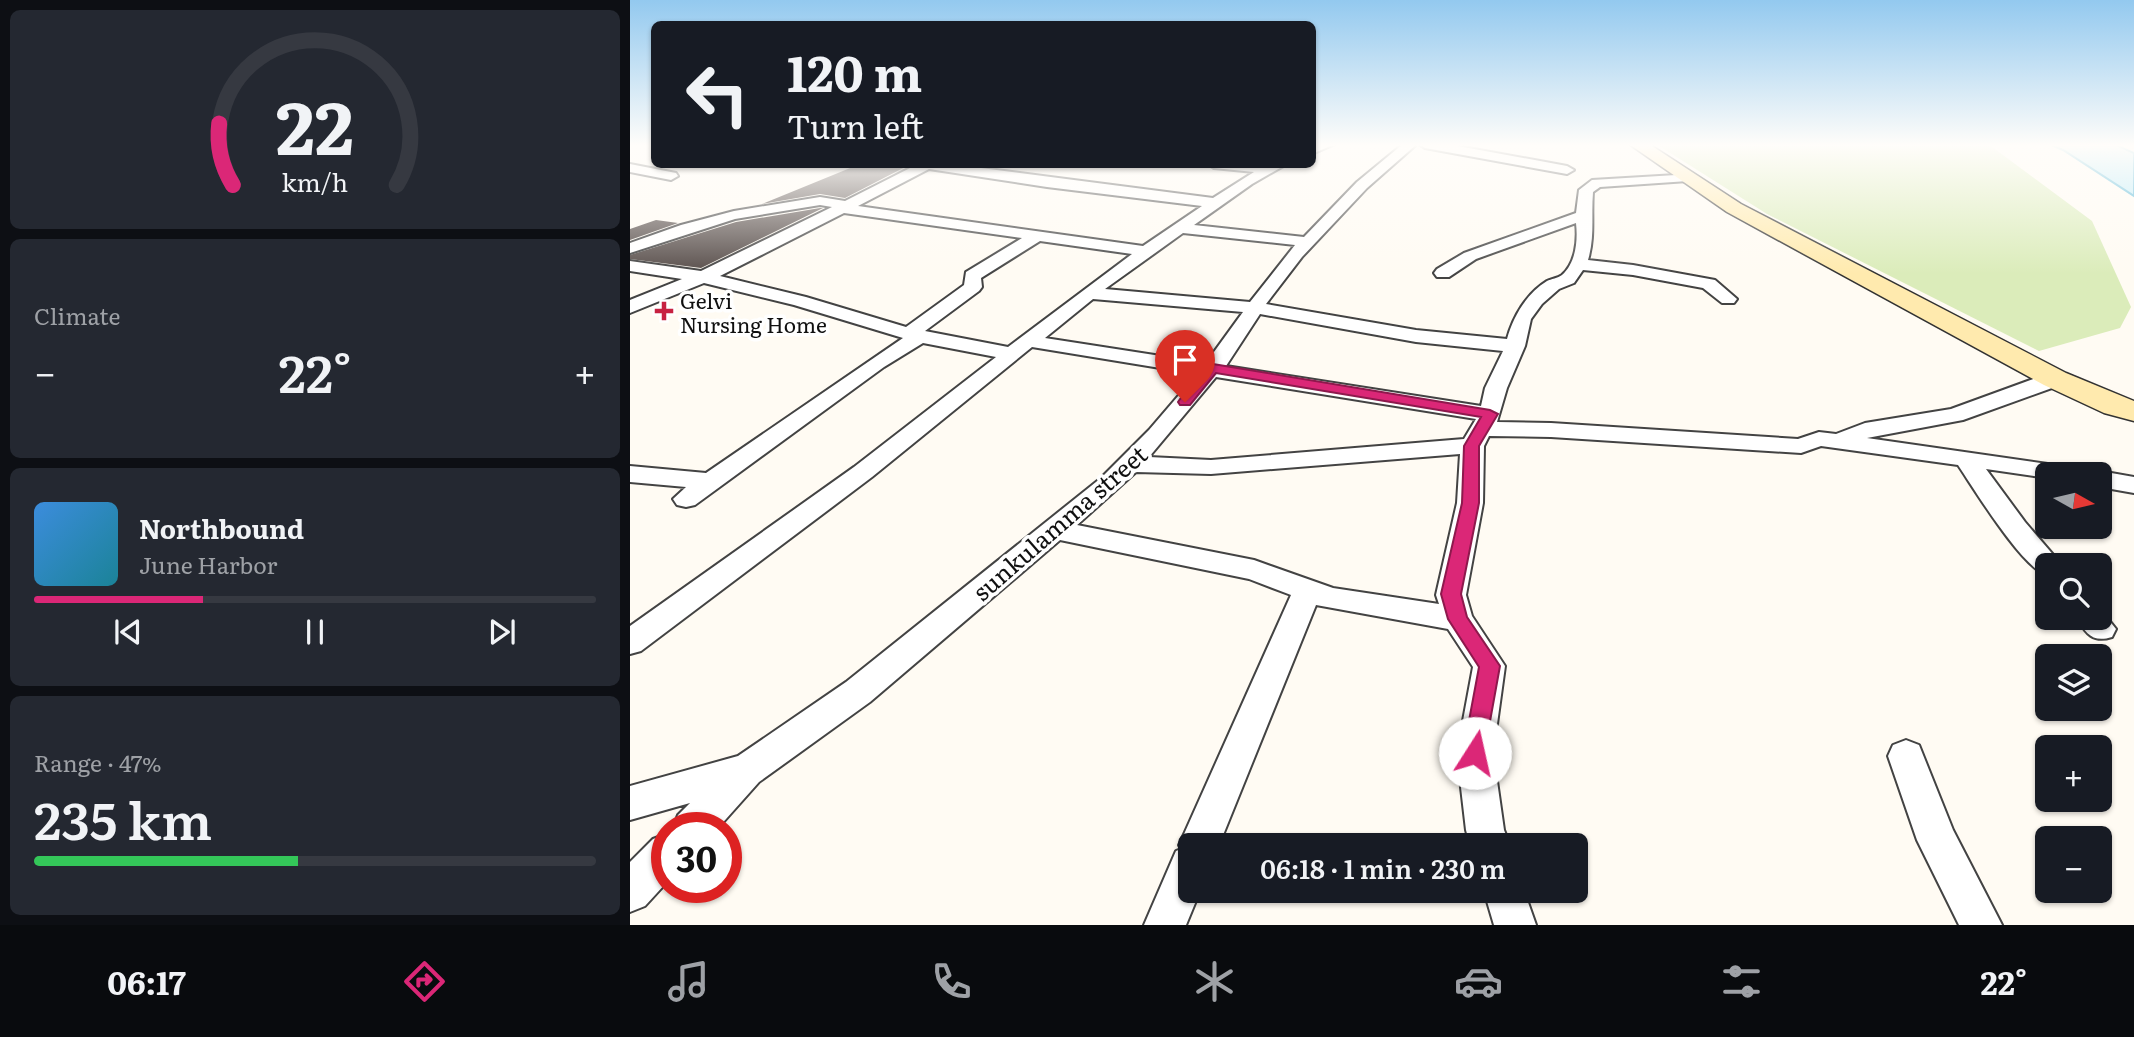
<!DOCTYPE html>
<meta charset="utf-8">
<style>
:root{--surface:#171b24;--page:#242831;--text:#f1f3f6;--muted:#9ea1a6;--line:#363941;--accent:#db2777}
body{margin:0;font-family:Literata,serif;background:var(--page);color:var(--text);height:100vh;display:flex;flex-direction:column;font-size:26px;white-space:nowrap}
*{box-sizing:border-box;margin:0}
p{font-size:23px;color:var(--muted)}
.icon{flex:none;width:38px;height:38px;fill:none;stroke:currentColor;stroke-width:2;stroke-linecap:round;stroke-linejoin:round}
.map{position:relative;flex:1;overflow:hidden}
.details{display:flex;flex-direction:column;gap:10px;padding:10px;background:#0d0f14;width:630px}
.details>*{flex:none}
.hud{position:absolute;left:21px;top:21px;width:665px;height:147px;border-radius:10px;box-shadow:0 2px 5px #0004;background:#171b24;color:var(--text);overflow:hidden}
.needle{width:46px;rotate:98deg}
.fabs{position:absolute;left:1405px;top:462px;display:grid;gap:14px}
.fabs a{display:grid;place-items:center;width:77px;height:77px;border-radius:10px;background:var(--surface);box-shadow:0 2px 5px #0004;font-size:35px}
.speed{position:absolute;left:21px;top:812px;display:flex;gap:14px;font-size:35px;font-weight:700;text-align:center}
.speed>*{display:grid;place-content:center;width:91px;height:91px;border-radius:50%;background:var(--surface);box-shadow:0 2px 5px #0004;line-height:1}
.speed .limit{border:10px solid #d22;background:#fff;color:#111}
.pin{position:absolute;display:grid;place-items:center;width:60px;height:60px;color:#fff;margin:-72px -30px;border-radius:50% 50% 50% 0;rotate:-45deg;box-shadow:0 0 7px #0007}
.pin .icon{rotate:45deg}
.me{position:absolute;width:77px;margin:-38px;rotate:10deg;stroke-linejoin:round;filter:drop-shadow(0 0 5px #0008)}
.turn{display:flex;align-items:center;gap:24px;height:147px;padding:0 21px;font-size:32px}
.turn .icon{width:91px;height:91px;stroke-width:2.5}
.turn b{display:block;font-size:49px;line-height:60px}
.big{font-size:52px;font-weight:600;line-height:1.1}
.details .tile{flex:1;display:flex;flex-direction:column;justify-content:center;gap:10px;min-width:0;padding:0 24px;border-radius:10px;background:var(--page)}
.details .dial{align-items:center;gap:0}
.dial svg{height:182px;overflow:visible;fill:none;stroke:var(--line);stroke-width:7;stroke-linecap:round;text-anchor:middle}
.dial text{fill:var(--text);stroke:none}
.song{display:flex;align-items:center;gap:21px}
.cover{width:84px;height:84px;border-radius:10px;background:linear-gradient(135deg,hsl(210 70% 55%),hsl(190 70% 35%))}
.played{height:7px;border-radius:4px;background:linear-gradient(90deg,var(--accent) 30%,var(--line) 30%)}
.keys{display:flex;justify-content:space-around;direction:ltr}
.heat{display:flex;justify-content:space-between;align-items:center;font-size:38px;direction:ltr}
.charge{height:10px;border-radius:5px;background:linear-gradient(90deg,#34c759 47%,var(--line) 0)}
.trip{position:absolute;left:548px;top:833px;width:410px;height:70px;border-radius:10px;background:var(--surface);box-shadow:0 2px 5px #0004;font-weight:600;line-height:70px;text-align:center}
.tabs{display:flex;height:112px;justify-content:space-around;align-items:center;background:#090b0e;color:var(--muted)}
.tabs .icon{width:49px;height:49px}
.tabs .active{color:var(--accent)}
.tabs b{font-size:32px;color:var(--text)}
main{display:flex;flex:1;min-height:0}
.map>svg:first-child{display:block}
.green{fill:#dbecba}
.water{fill:#b5e9f9;stroke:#39acd3;stroke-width:2}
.building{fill:#594f4c}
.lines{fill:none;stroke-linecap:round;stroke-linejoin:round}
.street-casing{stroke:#434343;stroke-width:4}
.secondary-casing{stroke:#323232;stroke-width:3}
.street{fill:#fff;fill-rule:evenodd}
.secondary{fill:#ffeaae;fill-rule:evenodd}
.route{fill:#db2777;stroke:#8e194d;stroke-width:2}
.poi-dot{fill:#c72141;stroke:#fff;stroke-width:2.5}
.labels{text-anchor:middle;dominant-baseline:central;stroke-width:7;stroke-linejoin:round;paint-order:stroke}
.far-poi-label{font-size:21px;fill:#101010;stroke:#fff;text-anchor:start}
.street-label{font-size:24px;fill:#101010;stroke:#fff}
</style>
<main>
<section class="details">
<div class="tile dial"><svg viewBox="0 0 100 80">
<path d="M14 69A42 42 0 1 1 86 69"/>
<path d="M14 69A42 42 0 0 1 8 42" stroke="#db2777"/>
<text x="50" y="56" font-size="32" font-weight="700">22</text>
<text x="50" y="72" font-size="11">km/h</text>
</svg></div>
<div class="tile"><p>Climate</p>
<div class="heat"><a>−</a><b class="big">22°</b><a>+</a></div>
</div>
<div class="tile">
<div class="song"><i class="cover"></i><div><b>Northbound</b><p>June Harbor</p></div></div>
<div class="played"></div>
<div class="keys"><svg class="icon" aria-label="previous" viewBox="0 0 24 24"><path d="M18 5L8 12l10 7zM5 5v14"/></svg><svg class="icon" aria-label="pause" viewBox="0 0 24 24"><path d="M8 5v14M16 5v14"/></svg><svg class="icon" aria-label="next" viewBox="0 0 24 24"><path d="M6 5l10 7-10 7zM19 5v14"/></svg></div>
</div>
<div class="tile"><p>Range · 47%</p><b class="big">235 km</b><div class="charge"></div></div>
</section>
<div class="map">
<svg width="1504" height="925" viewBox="0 0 1504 925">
<rect width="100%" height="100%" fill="#fffbf3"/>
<path class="green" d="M 1026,144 L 1358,144 L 1462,221 L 1501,307 L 1490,328 L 1409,351 L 1137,214 Z"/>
<path class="water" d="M 1419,144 L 1484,144 L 1504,153 L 1504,196 L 1433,150 Z"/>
<path class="building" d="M 230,164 L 281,164 L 215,198 L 190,194 L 132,204 Z
M 190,208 L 193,208 L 71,268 L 0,259 L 0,255 L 106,222 Z
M 26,220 L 48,223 L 0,240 L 0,229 Z"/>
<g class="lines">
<defs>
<path id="street" d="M 686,144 L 705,144 L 682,154 L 682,146 Z
M 773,144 L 787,144 L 737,188 L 672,257 L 636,304 L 786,330 L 877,339 C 883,317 896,294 917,281 C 921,279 928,278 932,275 C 946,263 948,240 946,223 L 846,259 L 819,277 L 807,277 L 804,273 L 807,269 L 834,253 L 946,213 L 949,190 L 962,180 L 1063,174 L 1065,177 L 1058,181 L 970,187 L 963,192 C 961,216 965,237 958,260 L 1003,265 L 1085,280 L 1107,299 L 1104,303 L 1092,303 L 1073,288 L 1003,275 L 953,270 L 944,283 L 929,289 L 912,304 L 901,319 L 895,346 L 877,388 L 867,422 L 921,423 L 1168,439 L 1189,432 L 1206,434 L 1235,423 L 1321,409 L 1417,374 L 1433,374 L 1436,379 L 1433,384 L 1333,420 L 1237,438 L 1453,469 L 1456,474 L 1418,474 L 1418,478 L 1356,469 L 1395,522 L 1432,565 L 1418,565 L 1418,576 C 1392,568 1345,490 1328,465 L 1191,446 L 1171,453 L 921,437 L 859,436 L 854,446 L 853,503 L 836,595 L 842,616 L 875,666 L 863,753 L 874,830 L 880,845 L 840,845 L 836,830 L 827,753 L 843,667 L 818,629 L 686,605 L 589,845 L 560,845 L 560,891 L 570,891 L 556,925 L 514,925 L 546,851 L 551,849 L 549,845 L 555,832 L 661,595 L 619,579 L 430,540 L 240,702 L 129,782 L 88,828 L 43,828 L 48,815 L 60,803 L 0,820 L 0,786 L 108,756 L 216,682 L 471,478 L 519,430 L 567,374 L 402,347 L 242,477 L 11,651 L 0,654 L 0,626 L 224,467 L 366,357 L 293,343 L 254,367 L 65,505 L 56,507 L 47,505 L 43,499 L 56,487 L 0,482 L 0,466 L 76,473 L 273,338 L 164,305 L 74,283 L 0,313 L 0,300 L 52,279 L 0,271 L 0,261 L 71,271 L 202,207 L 190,205 L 105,219 L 0,253 L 0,243 L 51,225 L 104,211 L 190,197 L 215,201 L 288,164 L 320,164 L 583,198 L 624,172 L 584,168 L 578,164 L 657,164 L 622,184 L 564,225 L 674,237 L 727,182 ZM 299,169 L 417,187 L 572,206 L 513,246 L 228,206 ZM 214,213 L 392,238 L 336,272 L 334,285 L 276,327 L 176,297 L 90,276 ZM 553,233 L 665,245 L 620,302 L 475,289 ZM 410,241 L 502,254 L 378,347 L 295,331 L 349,291 L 352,287 L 351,278 ZM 463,299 L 613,312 L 576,363 L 415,338 ZM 630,314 L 786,342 L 873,351 L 855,388 L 851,406 L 596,366 ZM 586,377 L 846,419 L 834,439 L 581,460 L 519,457 ZM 830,454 L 827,503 L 806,595 L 809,604 L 703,588 L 624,560 L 447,525 L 506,472 L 581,474 Z
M 789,144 L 817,144 L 937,166 L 944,170 L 937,174 L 795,148 Z
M 0,164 L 46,173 L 48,176 L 41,180 L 0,172 Z
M 1470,471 L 1504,477 L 1504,493 L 1470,487 L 1470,474 L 1461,474 Z
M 1470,609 L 1486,629 L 1482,637 C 1463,643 1456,634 1447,618 L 1470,618 Z
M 1276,740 L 1289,745 L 1323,830 L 1372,925 L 1329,925 L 1287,840 L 1258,756 L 1263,745 Z
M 37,834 L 37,882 L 15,906 L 0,912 L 0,862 L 23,839 Z
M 854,891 L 894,891 L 906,925 L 864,925 Z"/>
<path id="secondary" d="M 999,144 L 1019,144 L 1111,204 L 1436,373 L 1504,401 L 1504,421 L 1474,413 L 1414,385 L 1097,212 Z"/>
</defs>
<use href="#street" class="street-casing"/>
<use href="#secondary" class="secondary-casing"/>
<use href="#street" class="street"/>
<use href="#secondary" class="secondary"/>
</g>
<linearGradient id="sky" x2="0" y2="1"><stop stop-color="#93c9ef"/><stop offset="0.53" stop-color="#fffdfa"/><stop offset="1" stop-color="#fffdfa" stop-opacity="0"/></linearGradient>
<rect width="1504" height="274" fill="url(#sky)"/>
<path class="route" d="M 583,364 L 860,410 L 868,414 L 849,446 L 849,503 L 831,594 L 837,617 L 870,666 L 853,760 L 845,763 L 836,760 L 833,753 L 849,667 L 818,619 L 811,594 L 832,503 L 834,446 L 851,417 L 586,373 L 560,405 L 550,405 L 548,402 L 550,399 L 578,366 Z"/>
<path class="poi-dot" d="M30.5 300.5h7v7h7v7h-7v7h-7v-7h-7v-7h7z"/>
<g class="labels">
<g class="far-poi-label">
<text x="50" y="299">Gelvi<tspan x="50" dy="24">Nursing Home</tspan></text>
</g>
<g class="street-label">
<text transform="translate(429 522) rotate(-41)">sunkulamma street</text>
</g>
</g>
</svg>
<div class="fabs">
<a><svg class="needle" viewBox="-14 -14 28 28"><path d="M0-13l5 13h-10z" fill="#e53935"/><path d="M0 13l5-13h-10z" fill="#9ea1a6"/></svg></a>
<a><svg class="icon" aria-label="search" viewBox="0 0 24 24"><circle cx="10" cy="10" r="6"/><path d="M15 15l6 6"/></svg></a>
<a><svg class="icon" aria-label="layers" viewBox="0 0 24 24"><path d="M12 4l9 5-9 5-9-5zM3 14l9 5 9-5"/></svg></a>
<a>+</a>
<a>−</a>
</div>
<div class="speed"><div class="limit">30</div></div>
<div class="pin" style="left:555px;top:402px;background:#d93025"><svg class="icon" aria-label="arrive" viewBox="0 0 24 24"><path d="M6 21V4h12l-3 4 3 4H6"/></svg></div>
<svg class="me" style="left:845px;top:753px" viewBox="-20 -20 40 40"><circle r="19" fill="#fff"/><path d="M0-13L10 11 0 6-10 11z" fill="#db2777"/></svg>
<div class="trip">06:18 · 1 min · 230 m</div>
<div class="hud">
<div class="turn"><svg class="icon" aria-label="left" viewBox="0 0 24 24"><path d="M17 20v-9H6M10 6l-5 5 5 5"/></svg><div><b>120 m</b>Turn left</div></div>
</div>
</div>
</main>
<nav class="tabs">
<b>06:17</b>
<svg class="icon active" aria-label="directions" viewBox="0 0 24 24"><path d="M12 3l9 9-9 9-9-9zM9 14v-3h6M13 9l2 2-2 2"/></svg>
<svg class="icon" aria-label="music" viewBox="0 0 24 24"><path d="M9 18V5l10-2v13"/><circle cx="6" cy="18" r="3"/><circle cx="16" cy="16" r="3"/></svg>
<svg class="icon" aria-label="phone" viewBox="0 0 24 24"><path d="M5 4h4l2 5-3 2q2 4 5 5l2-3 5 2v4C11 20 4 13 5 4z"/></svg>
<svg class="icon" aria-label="climate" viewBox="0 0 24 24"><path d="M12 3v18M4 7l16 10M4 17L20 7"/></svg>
<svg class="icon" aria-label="car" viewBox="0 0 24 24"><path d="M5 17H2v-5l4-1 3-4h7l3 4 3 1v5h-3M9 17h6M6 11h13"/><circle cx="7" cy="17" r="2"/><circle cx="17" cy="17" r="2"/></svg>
<svg class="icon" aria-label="filters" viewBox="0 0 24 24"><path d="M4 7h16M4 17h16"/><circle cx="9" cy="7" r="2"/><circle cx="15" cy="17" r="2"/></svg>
<b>22°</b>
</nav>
